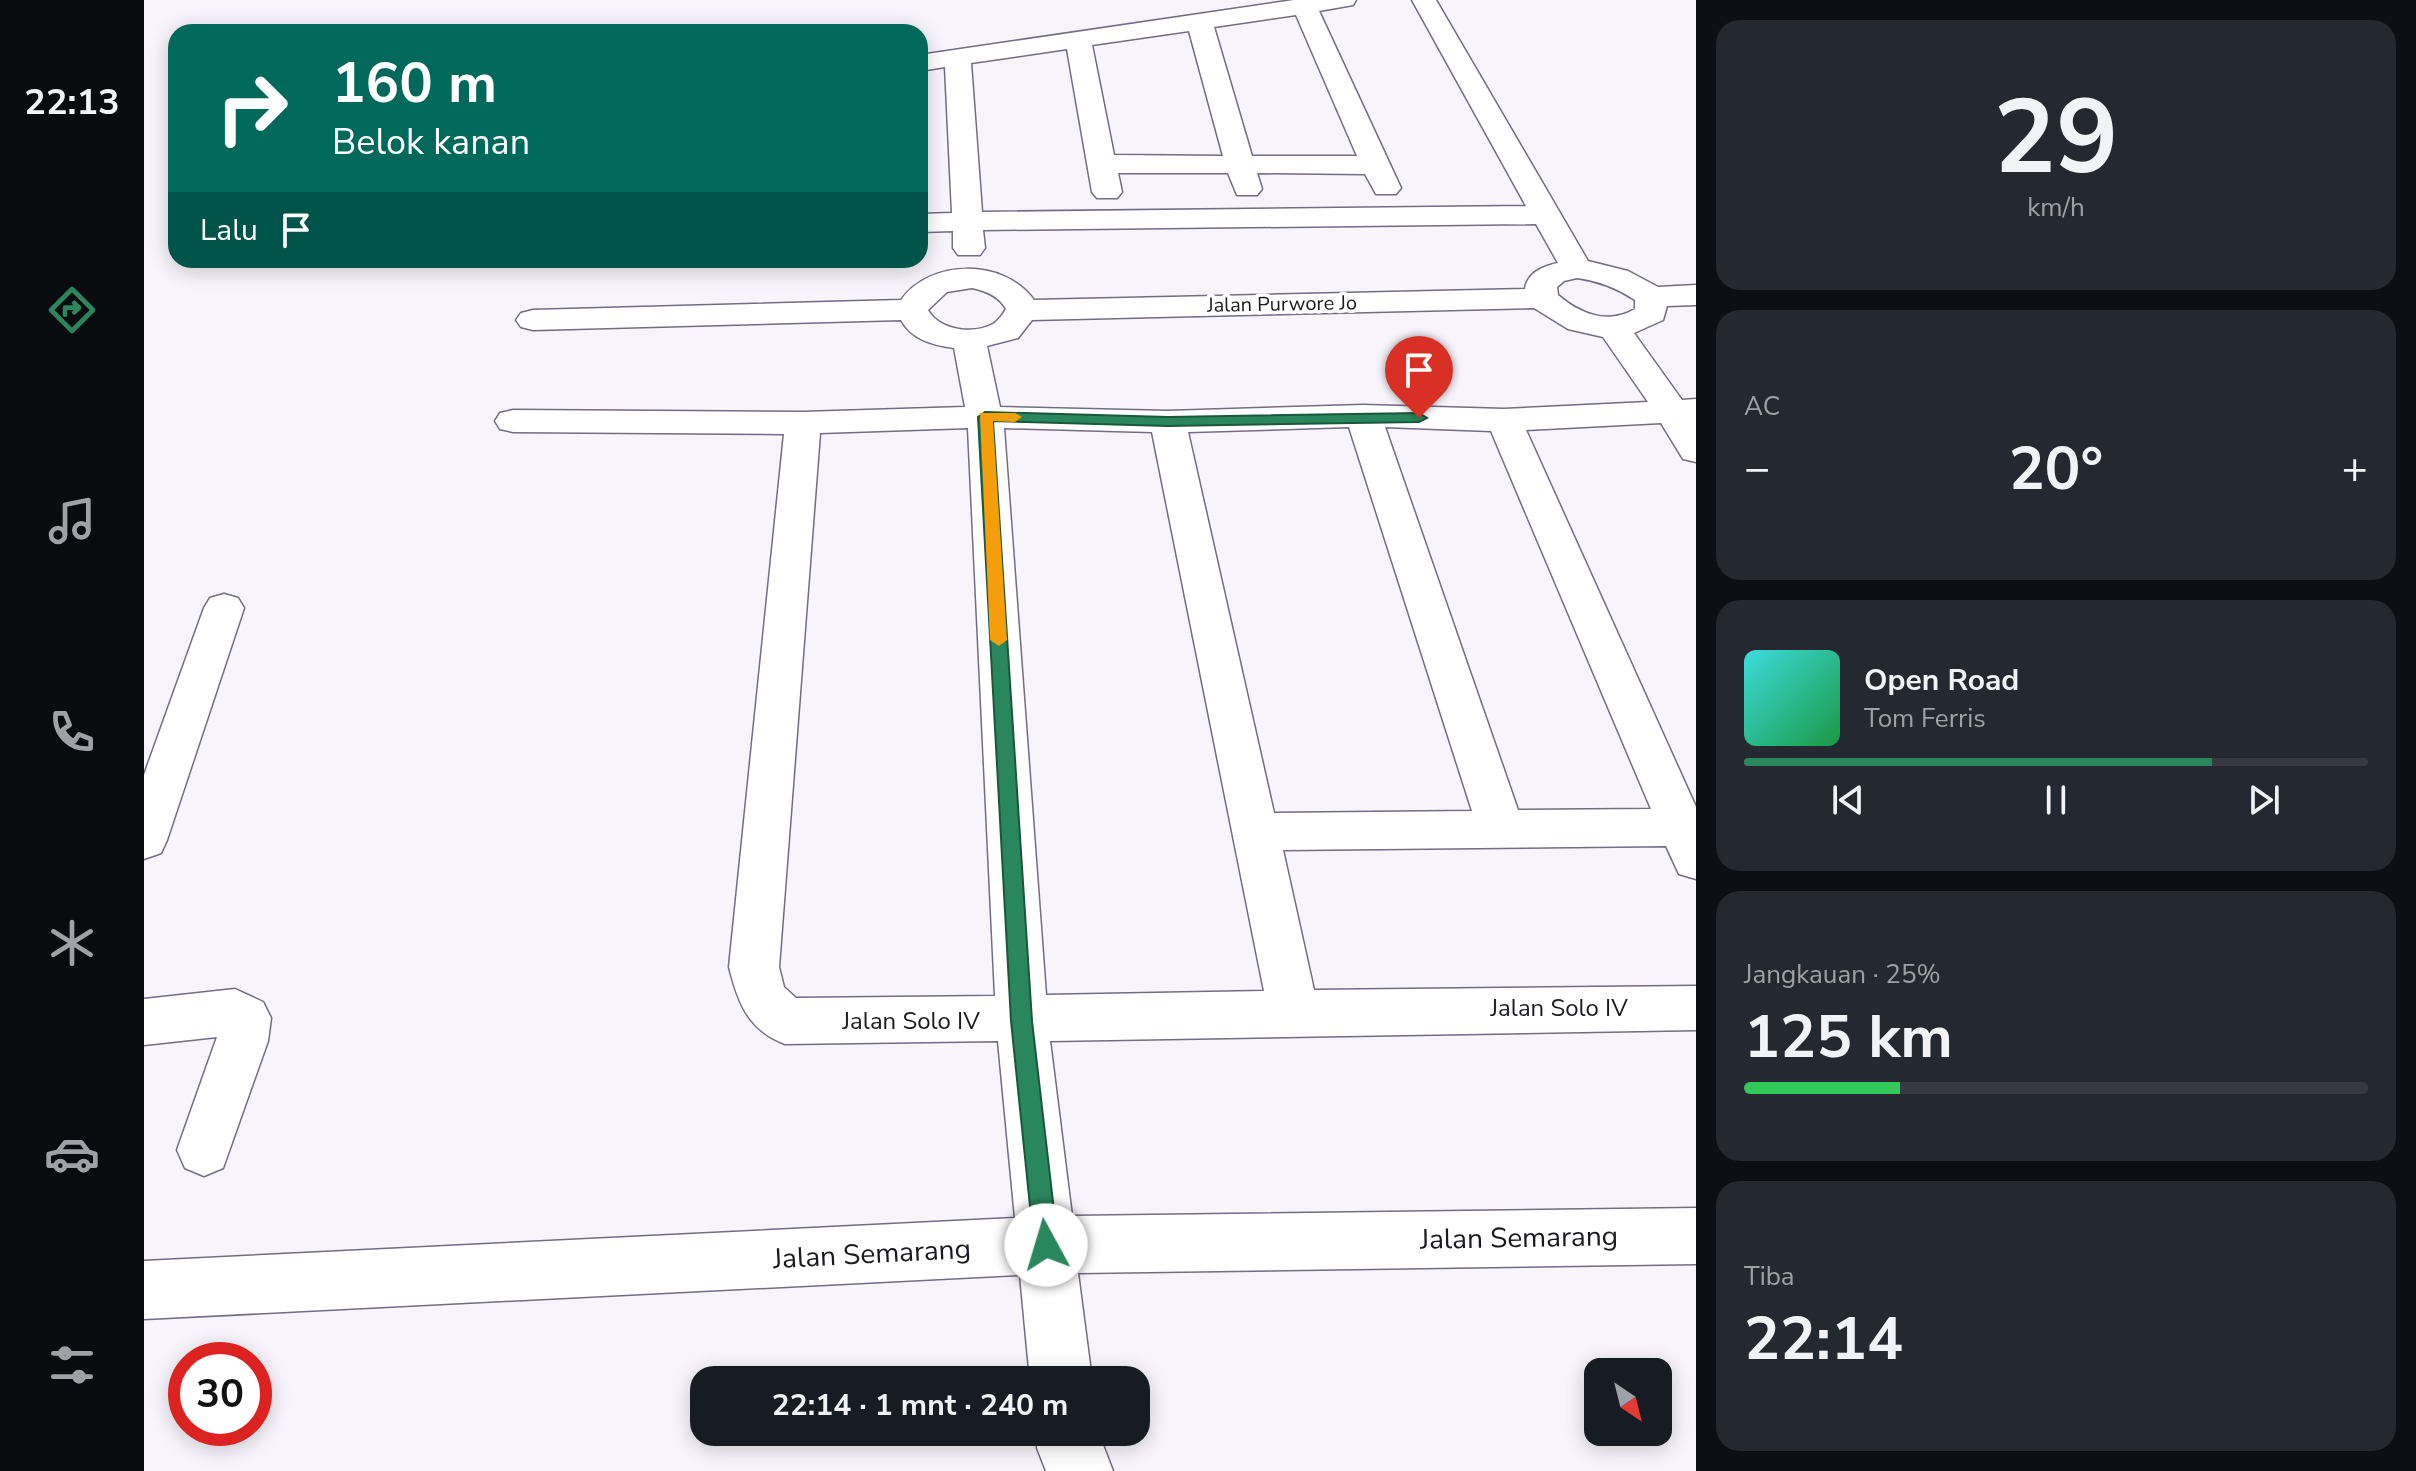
<!DOCTYPE html>
<html lang="id">
<meta charset="utf-8">
<style>
:root{--surface:#171b24;--page:#242831;--text:#f1f3f6;--muted:#9ea1a6;--line:#363941;--accent:#2a865c}
body{margin:0;font-family:"Nunito Sans",sans-serif;background:var(--page);color:var(--text);height:100vh;display:flex;flex-direction:column;font-size:30px;white-space:nowrap}
*{box-sizing:border-box;margin:0}
p{font-size:26px;color:var(--muted)}
.icon{flex:none;width:44px;height:44px;fill:none;stroke:currentColor;stroke-width:2;stroke-linecap:round;stroke-linejoin:round}
.map{position:relative;flex:1;overflow:hidden}
.panel{display:flex;flex-direction:column;gap:20px;padding:20px;background:#0d0f14;width:720px}
.panel>*{flex:none}
.banner{position:absolute;left:24px;top:24px;width:760px;height:244px;border-radius:24px;box-shadow:0 4px 20px #0003;background:#00695c;color:#fff;overflow:hidden}
.needle{width:52px;rotate:145deg}
.buttons{position:absolute;left:1440px;top:1358px;display:grid;gap:16px}
.buttons a{display:grid;place-items:center;width:88px;height:88px;border-radius:16px;background:var(--surface);box-shadow:0 4px 20px #0003;font-size:40px}
.speed{position:absolute;left:24px;top:1342px;display:flex;gap:16px;font-size:40px;font-weight:700;text-align:center}
.speed>*{display:grid;place-content:center;width:104px;height:104px;border-radius:50%;background:var(--surface);box-shadow:0 4px 20px #0003;line-height:1}
.speed .limit{border:12px solid #d22;background:#fff;color:#111}
.pin{position:absolute;display:grid;place-items:center;width:68px;height:68px;color:#fff;margin:-82px -34px;border-radius:50% 50% 50% 0;rotate:-45deg;box-shadow:0 0 8px #0007}
.pin .icon{rotate:45deg}
.me{position:absolute;width:88px;margin:-44px;rotate:354deg;stroke-linejoin:round;filter:drop-shadow(0 0 6px #0008)}
.turn{display:flex;align-items:center;gap:28px;height:168px;padding:0 32px;font-size:36px}
.turn .icon{width:104px;height:104px;stroke-width:2.5}
.turn b{display:block;font-size:56px;line-height:68px}
.then{display:flex;align-items:center;height:76px;padding:0 32px;background:#0003;gap:16px;font-size:30px}
.big{font-size:60px;font-weight:700;line-height:1.1}
.panel .tile{flex:1;display:flex;flex-direction:column;justify-content:center;gap:12px;min-width:0;padding:0 28px;border-radius:24px;background:var(--page)}
.panel .dial{align-items:center;gap:0}
.dial b{font-size:104px;line-height:1}
.song{display:flex;align-items:center;gap:24px}
.cover{width:96px;height:96px;border-radius:12px;background:linear-gradient(135deg,hsl(180 70% 55%),hsl(140 70% 35%))}
.played{height:8px;border-radius:4px;background:linear-gradient(90deg,var(--accent) 75%,var(--line) 75%)}
.keys{display:flex;justify-content:space-around;direction:ltr}
.heat{display:flex;justify-content:space-between;align-items:center;font-size:44px;direction:ltr}
.charge{height:12px;border-radius:6px;background:linear-gradient(90deg,#34c759 25%,var(--line) 0)}
.trip{position:absolute;left:546px;top:1366px;width:460px;height:80px;border-radius:24px;background:var(--surface);box-shadow:0 4px 20px #0003;font-weight:700;line-height:80px;text-align:center}
main{display:flex;flex:1;min-height:0}
.dock{display:flex;flex-direction:column;width:144px;justify-content:space-around;align-items:center;background:#090b0e;color:var(--muted)}
.dock .icon{width:56px;height:56px}
.dock .on{color:var(--accent)}
.dock b{font-size:36px;color:var(--text)}
.map>svg:first-child{display:block}
.lines{fill:none;stroke-linecap:round;stroke-linejoin:round}
.minor-casing{stroke:#746b85;stroke-width:3}
.minor{fill:#fff;fill-rule:evenodd}
.route{fill:#2a865c;stroke:#1b573c;stroke-width:2}
.slow{fill:#f59e0b}
.labels{text-anchor:middle;dominant-baseline:central;stroke-width:7;stroke-linejoin:round;paint-order:stroke}
.far-street-label{font-size:20px;fill:#1b1822;stroke:#fff}
.street-label{font-size:24px;fill:#1b1822;stroke:#fff}
.near-street-label{font-size:28px;fill:#1b1822;stroke:#fff}
</style>
<main>
<nav class="dock">
<b>22:13</b>
<svg class="icon on" aria-label="directions" viewBox="0 0 24 24"><path d="M12 3l9 9-9 9-9-9zM9 14v-3h6M13 9l2 2-2 2"/></svg>
<svg class="icon" aria-label="music" viewBox="0 0 24 24"><path d="M9 18V5l10-2v13"/><circle cx="6" cy="18" r="3"/><circle cx="16" cy="16" r="3"/></svg>
<svg class="icon" aria-label="phone" viewBox="0 0 24 24"><path d="M5 4h4l2 5-3 2q2 4 5 5l2-3 5 2v4C11 20 4 13 5 4z"/></svg>
<svg class="icon" aria-label="climate" viewBox="0 0 24 24"><path d="M12 3v18M4 7l16 10M4 17L20 7"/></svg>
<svg class="icon" aria-label="car" viewBox="0 0 24 24"><path d="M5 17H2v-5l4-1 3-4h7l3 4 3 1v5h-3M9 17h6M6 11h13"/><circle cx="7" cy="17" r="2"/><circle cx="17" cy="17" r="2"/></svg>
<svg class="icon" aria-label="filters" viewBox="0 0 24 24"><path d="M4 7h16M4 17h16"/><circle cx="9" cy="7" r="2"/><circle cx="15" cy="17" r="2"/></svg>
</nav>
<div class="map">
<svg width="1552" height="1471" viewBox="0 0 1552 1471">
<rect width="100%" height="100%" fill="#f7f5fb"/>
<g class="lines">
<defs>
<path id="minor" d="M 1150,0 L 1212,0 L 1209,5 L 1175,11 L 1257,188 L 1252,194 L 1232,194 L 1221,174 L 1113,173 L 1118,189 L 1113,195 L 1093,195 L 1084,173 L 974,173 L 978,192 L 973,198 L 953,198 L 948,192 L 923,49 L 827,63 L 838,212 L 1382,206 L 1268,0 L 1292,0 L 1444,261 L 1484,271 L 1514,287 L 1552,285 L 1552,305 L 1523,306 L 1519,320 L 1490,333 L 1538,400 L 1552,399 L 1552,462 L 1539,459 L 1517,423 L 1382,430 L 1552,807 L 1552,879 L 1535,874 L 1522,846 L 1139,850 L 1170,990 L 1552,986 L 1552,1030 L 906,1041 L 928,1216 L 1552,1208 L 1552,1264 L 934,1273 L 948,1380 L 886,1380 L 876,1275 L 0,1319 L 0,1261 L 871,1218 L 854,1041 L 641,1044 C 604,1030 594,1003 585,967 L 640,434 L 369,432 L 356,429 L 351,421 L 356,413 L 369,410 L 659,412 L 821,407 L 810,348 C 789,345 768,340 757,320 L 389,330 L 377,327 L 372,320 L 377,313 L 389,310 L 757,300 C 786,259 860,258 890,300 L 1381,289 C 1383,273 1399,266 1414,263 L 1392,224 L 839,230 L 841,248 L 836,255 L 814,255 L 809,248 L 809,231 L 776,232 L 776,214 L 808,213 L 801,67 L 776,71 L 776,55 ZM 1152,15 L 1213,156 L 1108,156 L 1070,27 ZM 1045,31 L 1079,156 L 970,155 L 948,45 ZM 1433,278 C 1455,281 1473,288 1491,300 L 1491,309 C 1464,325 1436,314 1414,295 L 1413,287 L 1420,281 ZM 828,288 C 842,291 855,296 862,309 C 859,314 854,321 849,324 C 829,335 795,330 784,310 L 803,292 ZM 1390,308 L 1424,329 L 1459,337 L 1504,402 L 1360,409 L 1219,405 L 1024,411 L 856,407 L 843,346 L 874,338 L 888,320 ZM 1205,427 L 1328,811 L 1130,813 L 1044,432 ZM 1241,427 L 1347,431 L 1507,809 L 1374,810 ZM 824,428 L 851,996 L 652,998 L 640,987 L 635,967 L 676,433 ZM 860,428 L 1008,432 L 1120,991 L 902,995 Z
M 80,594 L 94,598 L 100,608 L 23,840 L 17,853 L 0,859 L 0,775 L 60,608 L 66,598 Z
M 91,989 L 119,1002 L 127,1018 L 124,1041 L 79,1168 L 60,1176 L 41,1168 L 33,1150 L 73,1037 L 0,1045 L 0,999 Z
M 892,1432 L 954,1432 L 969,1471 L 902,1471 L 893,1448 Z"/>
</defs>
<use href="#minor" class="minor-casing"/>
<use href="#minor" class="minor"/>
</g>
<path class="route" d="M 841,412 L 1024,417 L 1275,413 L 1283,418 L 1275,422 L 1024,426 L 849,421 L 888,1021 L 914,1245 L 910,1253 L 902,1257 L 893,1253 L 890,1245 L 867,1021 L 834,417 Z"/>
<path class="slow" d="M 836,413 L 871,413 L 878,417 L 871,422 L 849,421 L 863,640 L 855,646 L 846,640 Z"/>
<g class="labels">
<g class="far-street-label">
<text transform="translate(1138 304) rotate(-1)">Jalan Purwore Jo</text>
</g>
<g class="street-label">
<text x="1415" y="1008">Jalan Solo IV</text>
<text x="767" y="1021">Jalan Solo IV</text>
</g>
<g class="near-street-label">
<text transform="translate(1375 1238) rotate(-1)">Jalan Semarang</text>
<text transform="translate(728 1254) rotate(-3)">Jalan Semarang</text>
</g>
</g>
</svg>
<div class="buttons">
<a><svg class="needle" viewBox="-14 -14 28 28"><path d="M0-13l5 13h-10z" fill="#e53935"/><path d="M0 13l5-13h-10z" fill="#9ea1a6"/></svg></a>
</div>
<div class="speed"><div class="limit">30</div></div>
<div class="pin" style="left:1275px;top:418px;background:#d93025"><svg class="icon" aria-label="arrive" viewBox="0 0 24 24"><path d="M6 21V4h12l-3 4 3 4H6"/></svg></div>
<svg class="me" style="left:902px;top:1245px" viewBox="-20 -20 40 40"><circle r="19" fill="#fff"/><path d="M0-13L10 11 0 6-10 11z" fill="#2a865c"/></svg>
<div class="trip">22:14 · 1 mnt · 240 m</div>
<div class="banner">
<div class="turn"><svg class="icon" aria-label="right" viewBox="0 0 24 24"><path d="M7 20v-9h11M14 6l5 5-5 5"/></svg><div><b>160 m</b>Belok kanan</div></div>
<div class="then">Lalu<svg class="icon" aria-label="arrive" viewBox="0 0 24 24"><path d="M6 21V4h12l-3 4 3 4H6"/></svg></div>
</div>
</div>
<section class="panel">
<div class="tile dial"><b>29</b><p>km/h</p></div>
<div class="tile"><p>AC</p>
<div class="heat"><a>−</a><b class="big">20°</b><a>+</a></div>
</div>
<div class="tile">
<div class="song"><i class="cover"></i><div><b>Open Road</b><p>Tom Ferris</p></div></div>
<div class="played"></div>
<div class="keys"><svg class="icon" aria-label="previous" viewBox="0 0 24 24"><path d="M18 5L8 12l10 7zM5 5v14"/></svg><svg class="icon" aria-label="pause" viewBox="0 0 24 24"><path d="M8 5v14M16 5v14"/></svg><svg class="icon" aria-label="next" viewBox="0 0 24 24"><path d="M6 5l10 7-10 7zM19 5v14"/></svg></div>
</div>
<div class="tile"><p>Jangkauan · 25%</p><b class="big">125 km</b><div class="charge"></div></div>
<div class="tile"><p>Tiba</p><b class="big">22:14</b></div>
</section>
</main>
